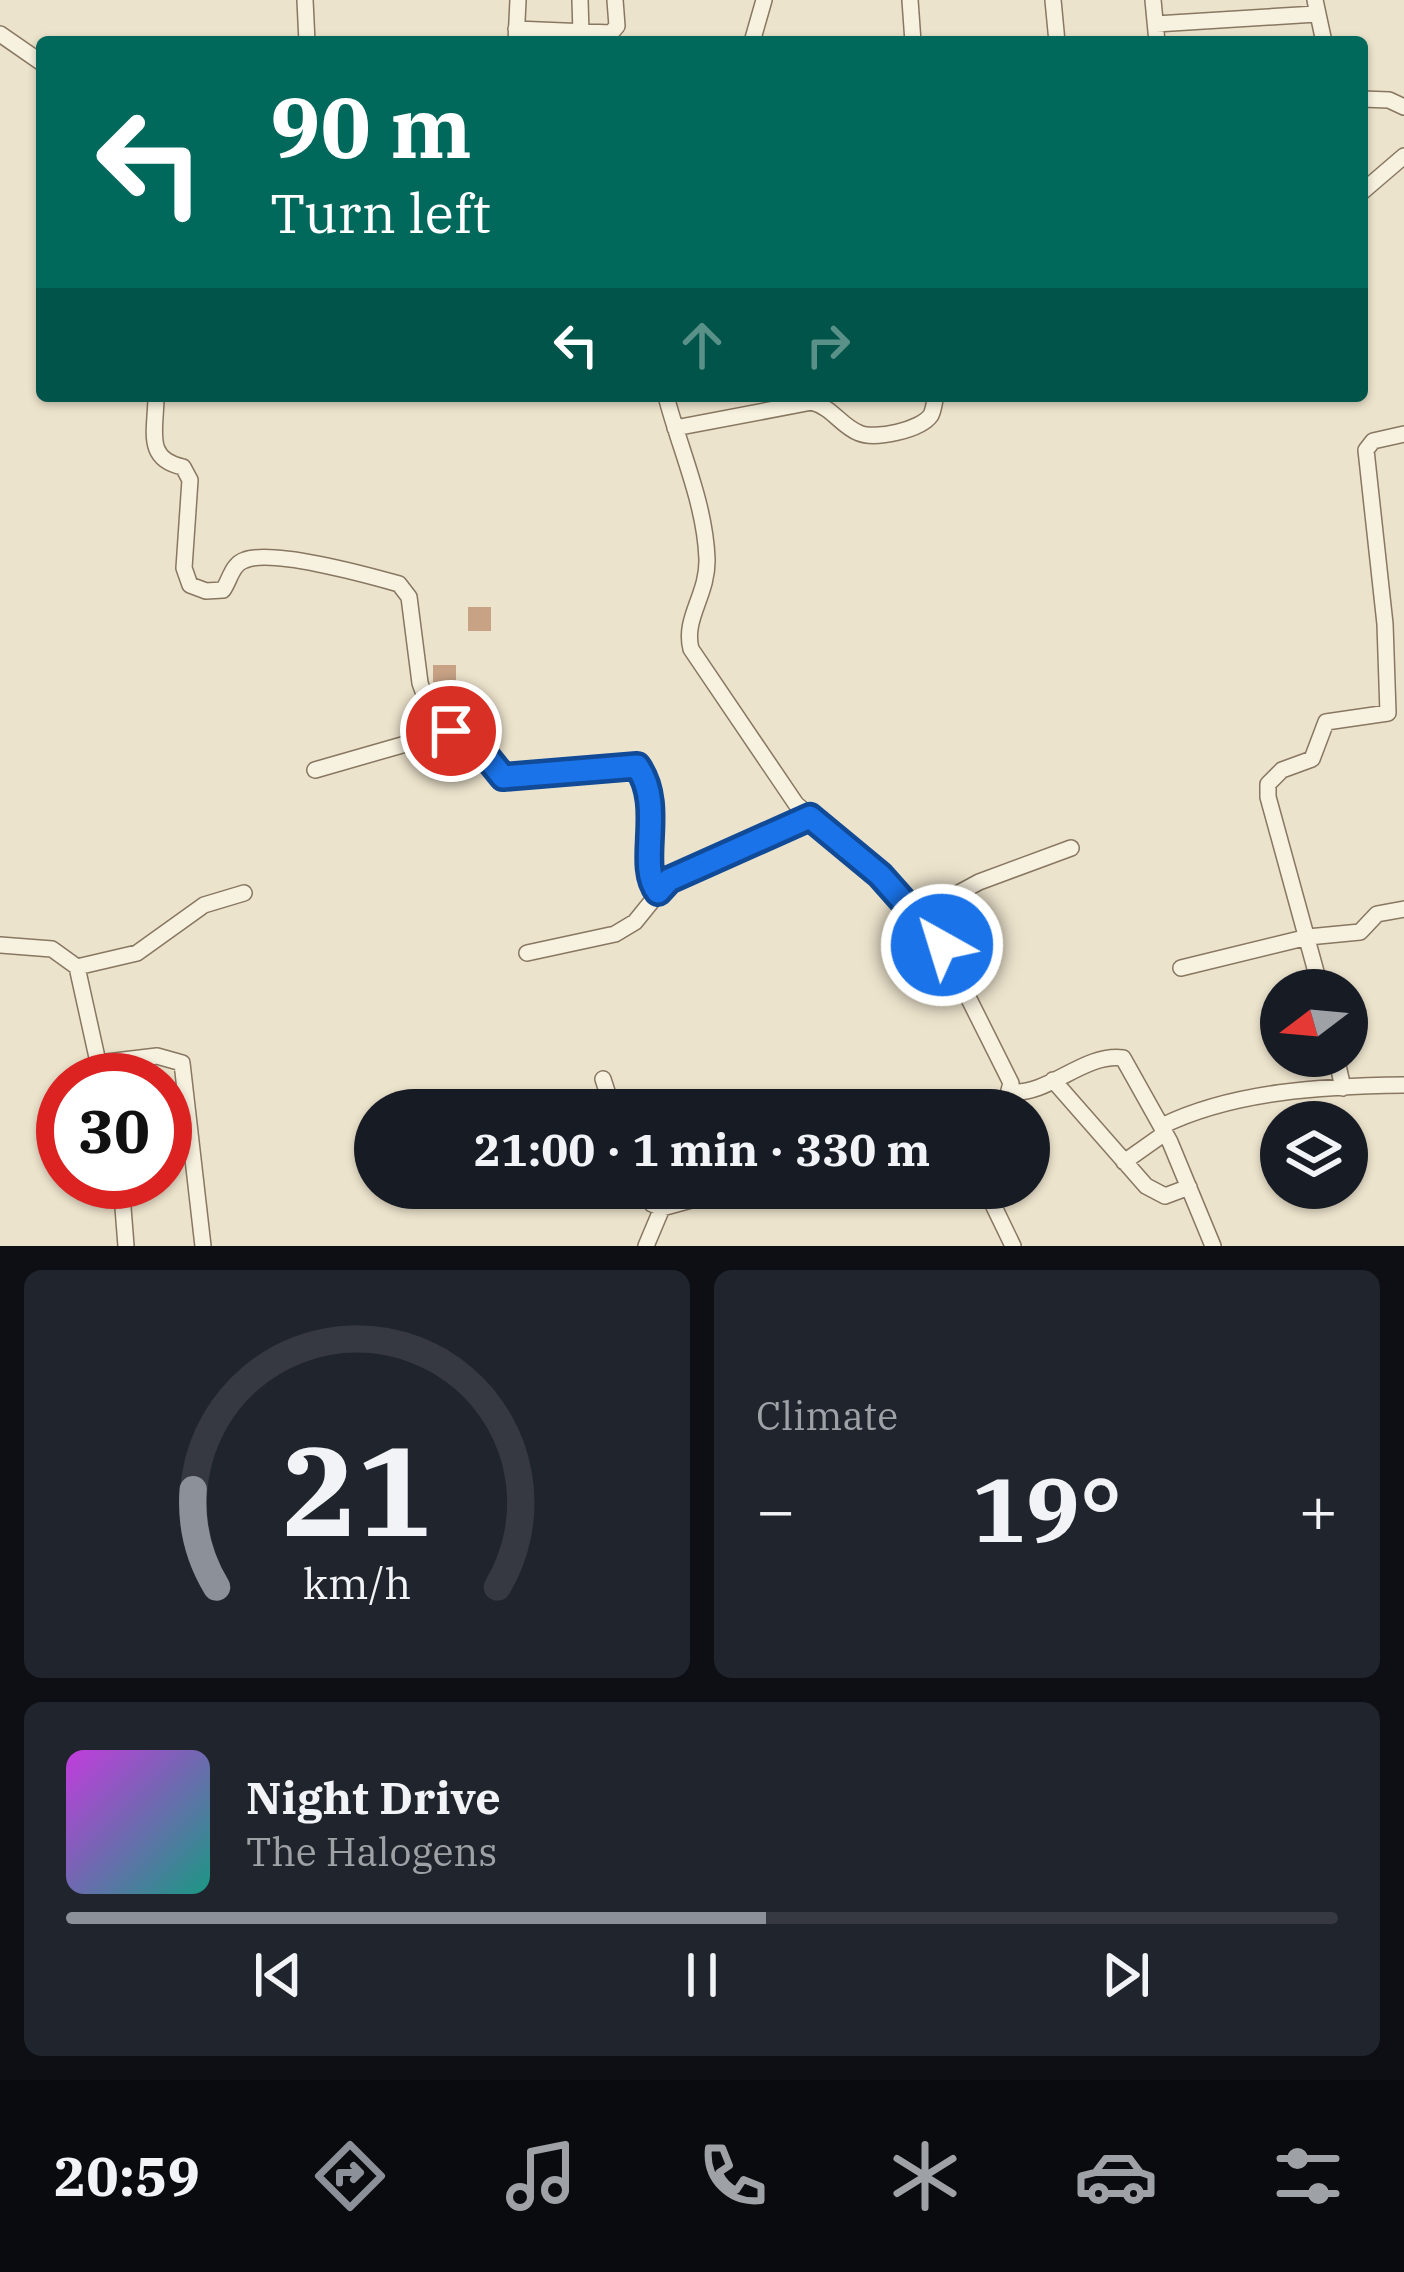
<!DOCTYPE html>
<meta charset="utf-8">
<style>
:root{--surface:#171b24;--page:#20242c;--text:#f1f3f6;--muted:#9ea1a6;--line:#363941;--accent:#8c9099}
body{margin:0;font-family:"IBM Plex Serif",serif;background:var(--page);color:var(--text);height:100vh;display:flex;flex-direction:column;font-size:45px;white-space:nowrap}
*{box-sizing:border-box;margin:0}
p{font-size:39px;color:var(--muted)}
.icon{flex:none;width:66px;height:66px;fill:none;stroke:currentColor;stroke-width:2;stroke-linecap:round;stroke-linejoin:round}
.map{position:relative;height:1246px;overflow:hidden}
.panel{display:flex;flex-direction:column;gap:24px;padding:24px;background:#0d0f14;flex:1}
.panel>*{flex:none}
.banner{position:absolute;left:36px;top:36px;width:1332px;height:366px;border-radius:12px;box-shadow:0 3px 9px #0004;background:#00695c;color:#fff;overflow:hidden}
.needle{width:78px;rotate:254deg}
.tools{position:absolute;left:1260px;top:969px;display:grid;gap:24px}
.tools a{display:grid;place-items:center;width:108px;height:108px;border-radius:50%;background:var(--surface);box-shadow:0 3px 9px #0004;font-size:60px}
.speed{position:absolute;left:36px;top:1053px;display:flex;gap:24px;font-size:60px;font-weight:700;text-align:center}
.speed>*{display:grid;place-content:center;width:156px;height:156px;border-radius:50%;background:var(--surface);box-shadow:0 3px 9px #0004;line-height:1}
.speed .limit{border:18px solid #d22;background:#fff;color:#111}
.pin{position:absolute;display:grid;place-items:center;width:102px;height:102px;color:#fff;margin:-51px;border:6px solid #fff;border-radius:50%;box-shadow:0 3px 12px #0007}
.me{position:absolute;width:132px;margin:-66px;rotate:321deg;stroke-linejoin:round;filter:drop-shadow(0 0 9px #0008)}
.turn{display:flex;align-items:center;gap:42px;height:252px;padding:0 36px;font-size:54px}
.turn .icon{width:156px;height:156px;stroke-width:2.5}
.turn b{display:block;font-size:84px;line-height:102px}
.lanes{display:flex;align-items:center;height:114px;padding:0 36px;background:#0003;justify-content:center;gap:60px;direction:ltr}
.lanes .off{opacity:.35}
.big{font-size:90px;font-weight:700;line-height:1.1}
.panel .card{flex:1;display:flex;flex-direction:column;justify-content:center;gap:18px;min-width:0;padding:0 42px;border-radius:18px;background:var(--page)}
.panel .dial{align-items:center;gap:0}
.dial svg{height:312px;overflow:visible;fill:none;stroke:var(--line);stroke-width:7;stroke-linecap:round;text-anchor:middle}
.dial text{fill:var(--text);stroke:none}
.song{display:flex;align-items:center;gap:36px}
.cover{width:144px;height:144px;border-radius:18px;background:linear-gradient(135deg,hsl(290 70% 55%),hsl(170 70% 35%))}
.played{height:12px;border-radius:6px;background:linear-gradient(90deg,var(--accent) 55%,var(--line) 55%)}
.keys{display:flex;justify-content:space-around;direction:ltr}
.heat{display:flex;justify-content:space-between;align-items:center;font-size:66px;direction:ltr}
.panel .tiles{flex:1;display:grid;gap:24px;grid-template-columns:1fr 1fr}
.card:last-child{grid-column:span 2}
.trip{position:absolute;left:354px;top:1089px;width:696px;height:120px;border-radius:60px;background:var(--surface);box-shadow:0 3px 9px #0004;font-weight:700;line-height:120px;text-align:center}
.menu{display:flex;height:192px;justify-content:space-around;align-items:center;background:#090b0e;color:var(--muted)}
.menu .icon{width:84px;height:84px}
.menu .active{color:var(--accent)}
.menu b{font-size:54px;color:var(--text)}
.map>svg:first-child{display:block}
.building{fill:#c7a285}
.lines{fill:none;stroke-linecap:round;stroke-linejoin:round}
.street-casing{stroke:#887761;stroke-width:18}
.street{stroke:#f7f1df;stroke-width:15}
.route-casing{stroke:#114b97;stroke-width:30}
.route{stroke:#1a73e8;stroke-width:21}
</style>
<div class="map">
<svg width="1404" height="1246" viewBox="0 0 1404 1246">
<rect width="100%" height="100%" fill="#ece3cc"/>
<path class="building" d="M 468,607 L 491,607 L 491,631 L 468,631 Z
M 433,665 L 456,665 L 456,682 L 433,682 Z
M 979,910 L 984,926 L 957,935 L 952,919 Z"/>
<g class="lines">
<defs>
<path id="street" d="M 305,0 L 307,42
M 580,0 L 581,33
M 910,0 L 913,42
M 1053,0 L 1057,42
M 1153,0 L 1157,42
M 1315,0 L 1324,42
M 1156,24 L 1316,14
M 516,29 L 611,33 L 617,26 L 615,0
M 0,34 L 42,63
M 516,42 L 518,0
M 752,42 L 764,0
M 1362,99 L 1389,100 L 1404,107
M 1362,192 L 1404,156
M 156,396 C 156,430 144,459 183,467 L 190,480 L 184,568 L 190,585 L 206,591 L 223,590 C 230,580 232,564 245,560 C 273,549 367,575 399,584 L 409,597 L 420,683 L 438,733
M 666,396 C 680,450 705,503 707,559 C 708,595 683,618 691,649 L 796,804 L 880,875 L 942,945 L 1011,1083 L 1007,1098 L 987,1110
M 675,428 L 812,402 C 833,408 841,426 859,433 C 875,440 921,430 931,415 C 934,409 934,402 936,396
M 315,770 L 451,731 L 469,735 L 496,774 L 503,777 L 637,766 C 667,807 636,864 658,892
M 918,915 L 979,882 L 1071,848
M 0,945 L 52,949 L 77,967 L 102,1080
M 527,953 L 615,934 L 635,922 L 669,880 L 810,817
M 77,967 L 137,953 L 204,905 L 244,893
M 1181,968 L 1308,937 L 1360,932 L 1377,914 L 1404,909
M 1321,990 L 1268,797 L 1268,784 L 1282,770 L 1312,759 L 1326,722 L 1388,713 L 1385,624 L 1366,450 L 1373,441 L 1404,434
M 1336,1056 L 1343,1088
M 98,1063 L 157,1056 L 182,1063 L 203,1246
M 603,1079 L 613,1110
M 1053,1080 L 1146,1186 L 1165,1196 L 1189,1187
M 1011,1092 C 1050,1095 1083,1053 1123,1058 L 1170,1142 L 1213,1246
M 1162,1126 C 1233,1091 1325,1086 1404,1085
M 1124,1162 L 1165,1133
M 121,1182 L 126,1246
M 643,1188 L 652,1204 L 662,1208 L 735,1188
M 985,1188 L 1013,1246
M 646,1246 L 662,1208"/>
</defs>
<use href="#street" class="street-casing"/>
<use href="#street" class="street"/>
</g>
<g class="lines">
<defs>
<path id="route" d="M 451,731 L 469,735 L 503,777 L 637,766 C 666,807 636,864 658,892 L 669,880 L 810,817 L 880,875 L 942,945"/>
</defs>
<use href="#route" class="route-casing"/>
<use href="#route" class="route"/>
</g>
</svg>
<div class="tools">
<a><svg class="needle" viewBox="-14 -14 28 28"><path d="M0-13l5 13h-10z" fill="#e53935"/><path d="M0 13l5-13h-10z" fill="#9ea1a6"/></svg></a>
<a><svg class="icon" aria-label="layers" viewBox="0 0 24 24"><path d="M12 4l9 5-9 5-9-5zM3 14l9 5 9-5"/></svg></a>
</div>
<div class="speed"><div class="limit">30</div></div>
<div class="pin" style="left:451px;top:731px;background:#d93025"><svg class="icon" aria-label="arrive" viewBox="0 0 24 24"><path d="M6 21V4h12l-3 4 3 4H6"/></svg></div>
<svg class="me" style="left:942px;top:945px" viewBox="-20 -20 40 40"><circle r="17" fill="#1a73e8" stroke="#fff" stroke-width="3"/><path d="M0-11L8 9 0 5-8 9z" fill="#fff"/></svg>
<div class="trip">21:00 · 1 min · 330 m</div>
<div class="banner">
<div class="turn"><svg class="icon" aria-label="left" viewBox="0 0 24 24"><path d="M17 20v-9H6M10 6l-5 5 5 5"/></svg><div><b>90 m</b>Turn left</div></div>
<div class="lanes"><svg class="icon" aria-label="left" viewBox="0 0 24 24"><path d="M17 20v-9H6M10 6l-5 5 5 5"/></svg><svg class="icon off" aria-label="ahead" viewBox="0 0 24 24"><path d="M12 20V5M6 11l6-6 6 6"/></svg><svg class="icon off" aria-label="right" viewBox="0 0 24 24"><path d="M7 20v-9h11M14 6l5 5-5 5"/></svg></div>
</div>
</div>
<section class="panel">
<div class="tiles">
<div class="card dial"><svg viewBox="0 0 100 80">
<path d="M14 69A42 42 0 1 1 86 69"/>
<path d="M14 69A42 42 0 0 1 8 44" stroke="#8c9099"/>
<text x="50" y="56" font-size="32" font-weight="700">21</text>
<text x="50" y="72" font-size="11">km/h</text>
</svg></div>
<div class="card"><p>Climate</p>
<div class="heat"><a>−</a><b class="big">19°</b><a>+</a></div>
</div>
<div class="card">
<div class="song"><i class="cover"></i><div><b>Night Drive</b><p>The Halogens</p></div></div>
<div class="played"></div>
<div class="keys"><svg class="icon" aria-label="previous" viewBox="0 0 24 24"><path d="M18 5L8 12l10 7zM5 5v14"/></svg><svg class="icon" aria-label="pause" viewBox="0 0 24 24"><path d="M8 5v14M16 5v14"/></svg><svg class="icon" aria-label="next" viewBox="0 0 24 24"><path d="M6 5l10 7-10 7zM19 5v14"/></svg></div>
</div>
</div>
</section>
<nav class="menu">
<b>20:59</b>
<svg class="icon active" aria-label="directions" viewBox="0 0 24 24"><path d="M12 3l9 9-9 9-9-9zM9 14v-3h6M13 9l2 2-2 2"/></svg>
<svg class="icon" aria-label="music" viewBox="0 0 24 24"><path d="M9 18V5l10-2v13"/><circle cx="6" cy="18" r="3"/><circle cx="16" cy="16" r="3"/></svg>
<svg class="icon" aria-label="phone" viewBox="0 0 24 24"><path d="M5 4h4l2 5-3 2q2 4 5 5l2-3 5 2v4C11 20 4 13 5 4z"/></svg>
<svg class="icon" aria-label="climate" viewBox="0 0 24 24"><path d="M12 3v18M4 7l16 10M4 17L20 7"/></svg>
<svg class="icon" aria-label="car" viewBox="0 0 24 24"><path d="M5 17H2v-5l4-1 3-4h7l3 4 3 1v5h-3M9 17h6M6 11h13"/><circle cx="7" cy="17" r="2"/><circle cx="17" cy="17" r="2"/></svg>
<svg class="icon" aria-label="filters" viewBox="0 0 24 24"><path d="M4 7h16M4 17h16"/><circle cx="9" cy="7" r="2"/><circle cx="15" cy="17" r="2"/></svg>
</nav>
